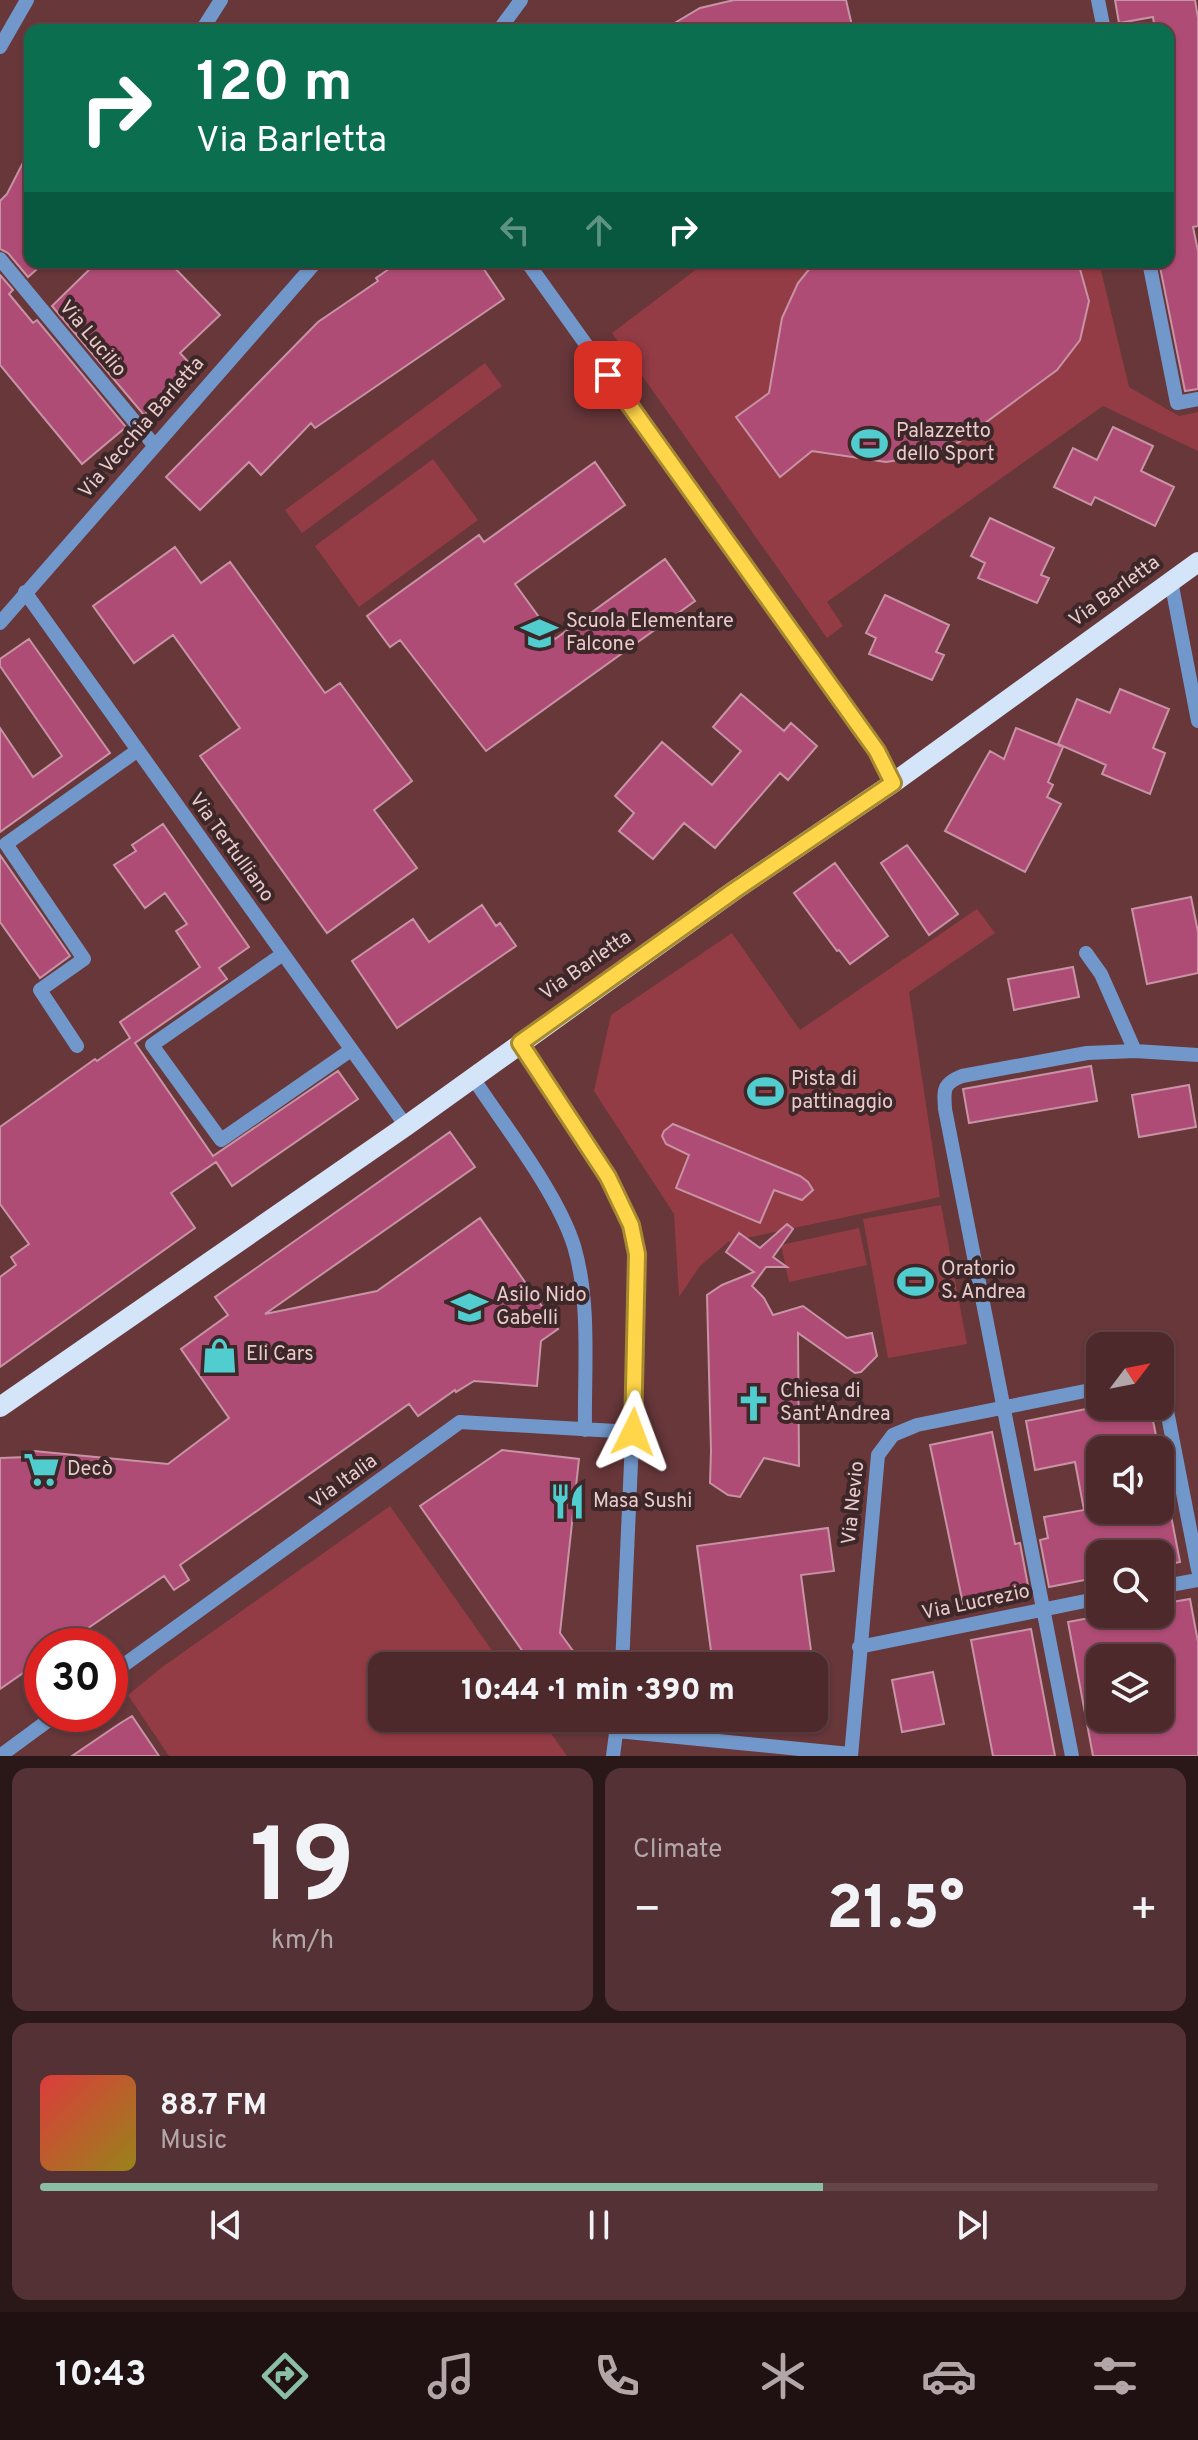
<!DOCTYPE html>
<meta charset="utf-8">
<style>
:root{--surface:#4d292c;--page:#543134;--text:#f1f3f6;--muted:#b3a6a9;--line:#644548;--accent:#8abfa5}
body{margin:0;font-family:Overpass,sans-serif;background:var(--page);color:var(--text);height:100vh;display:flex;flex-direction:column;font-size:30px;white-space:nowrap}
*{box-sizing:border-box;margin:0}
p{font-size:26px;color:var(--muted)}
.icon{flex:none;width:44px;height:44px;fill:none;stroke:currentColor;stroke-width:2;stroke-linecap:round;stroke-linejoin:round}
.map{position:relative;height:1756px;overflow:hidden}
.details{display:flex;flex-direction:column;gap:12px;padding:12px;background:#2a1718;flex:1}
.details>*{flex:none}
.banner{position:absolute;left:24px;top:24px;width:1150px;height:244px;border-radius:16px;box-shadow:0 2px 6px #0004,0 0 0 2px var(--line);background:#0b6e4f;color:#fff;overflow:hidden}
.needle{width:52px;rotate:58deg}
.controls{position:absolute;left:1086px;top:1332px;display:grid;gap:16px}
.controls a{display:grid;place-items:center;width:88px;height:88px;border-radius:16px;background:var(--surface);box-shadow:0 2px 6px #0004,0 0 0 2px var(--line);font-size:40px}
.speed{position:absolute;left:24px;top:1628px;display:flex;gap:16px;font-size:40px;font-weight:700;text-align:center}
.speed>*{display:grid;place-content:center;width:104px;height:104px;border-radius:50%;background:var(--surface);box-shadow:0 2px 6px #0004,0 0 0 2px var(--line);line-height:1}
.speed .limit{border:12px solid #d22;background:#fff;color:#111}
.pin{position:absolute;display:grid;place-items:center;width:68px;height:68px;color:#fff;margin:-34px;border-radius:16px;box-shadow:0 4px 12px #0006}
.me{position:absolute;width:88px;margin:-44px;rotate:3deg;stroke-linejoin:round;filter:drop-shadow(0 0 6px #0008)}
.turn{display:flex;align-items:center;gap:28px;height:168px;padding:0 40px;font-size:36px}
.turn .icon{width:104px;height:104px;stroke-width:2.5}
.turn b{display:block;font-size:56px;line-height:68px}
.lanes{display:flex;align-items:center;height:76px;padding:0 40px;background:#0003;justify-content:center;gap:40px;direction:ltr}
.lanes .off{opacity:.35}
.big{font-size:60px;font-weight:800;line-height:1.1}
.details .widget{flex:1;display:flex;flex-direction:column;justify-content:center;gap:12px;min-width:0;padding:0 28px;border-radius:16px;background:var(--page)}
.details .dial{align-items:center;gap:0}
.dial b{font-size:104px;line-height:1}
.song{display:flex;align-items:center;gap:24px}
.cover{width:96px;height:96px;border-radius:12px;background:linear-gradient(135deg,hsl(0 70% 55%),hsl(50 70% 35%))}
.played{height:8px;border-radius:4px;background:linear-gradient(90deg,var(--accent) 70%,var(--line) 70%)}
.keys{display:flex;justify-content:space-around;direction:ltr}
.heat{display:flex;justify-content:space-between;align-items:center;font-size:44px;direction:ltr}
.details .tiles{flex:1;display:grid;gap:12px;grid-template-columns:1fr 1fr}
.widget:last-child{grid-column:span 2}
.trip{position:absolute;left:368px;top:1652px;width:460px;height:80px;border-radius:16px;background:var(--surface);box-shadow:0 2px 6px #0004,0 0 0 2px var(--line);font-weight:800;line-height:80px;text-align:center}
.tab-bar{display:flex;height:128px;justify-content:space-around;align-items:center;background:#1f1012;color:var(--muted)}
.tab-bar .icon{width:56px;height:56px}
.tab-bar .active{color:var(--accent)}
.tab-bar b{font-size:36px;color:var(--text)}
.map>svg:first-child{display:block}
.green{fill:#943c45}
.building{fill:#af4c75;stroke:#c893a5;stroke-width:2;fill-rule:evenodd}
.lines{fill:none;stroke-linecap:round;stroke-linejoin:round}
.minor{stroke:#7298cb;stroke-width:14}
.major{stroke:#d4e4f9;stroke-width:20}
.route-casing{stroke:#a68a30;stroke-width:20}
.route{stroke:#ffd54a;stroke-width:14}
.labels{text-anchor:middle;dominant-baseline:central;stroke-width:8;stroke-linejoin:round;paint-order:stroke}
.street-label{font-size:20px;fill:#e9cbcb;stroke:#3d2728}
.poi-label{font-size:20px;fill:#e9cbcb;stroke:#3d2728;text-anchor:start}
</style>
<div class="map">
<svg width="1198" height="1756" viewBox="0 0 1198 1756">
<rect width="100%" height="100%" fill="#67373a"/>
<path class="green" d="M 706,262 L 1099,262 L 1129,387 L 1179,416 L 1198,412 L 1198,451 L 1103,406 L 827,602 L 843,626 L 827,638 L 612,333 Z
M 485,363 L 502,386 L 302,533 L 285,510 Z
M 433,459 L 478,520 L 359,607 L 315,546 Z
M 977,909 L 995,933 L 909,992 L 940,1197 L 728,1242 L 700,1266 L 679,1297 L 674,1214 L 594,1091 L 611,1015 L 732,933 L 800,1030 Z
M 941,1205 L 967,1344 L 888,1358 L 863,1219 Z
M 859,1228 L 867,1265 L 789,1282 L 781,1245 Z
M 390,1506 L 503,1666 L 382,1666 L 382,1718 L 540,1718 L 567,1756 L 169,1756 L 128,1695 L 161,1668 Z"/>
<path class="building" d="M 734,0 L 846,0 L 853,30 L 663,30 L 700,8 Z
M 1115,0 L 1195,0 L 1198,18 L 1198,226 L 1193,227 L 1198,251 L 1198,389 L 1185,391 L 1159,262 L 1168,262 L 1168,30 L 1155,30 L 1153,17 L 1119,23 Z
M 30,149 L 30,201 L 26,210 L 30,214 L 30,262 L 45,262 L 28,277 L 8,253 L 0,249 L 0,201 L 7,194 Z
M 97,262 L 169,262 L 220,315 L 180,353 L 192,366 L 144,415 L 52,306 Z
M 399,262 L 479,262 L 504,299 L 315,428 L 311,423 L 261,475 L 249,462 L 200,510 L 166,477 L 318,322 L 378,281 L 376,278 Z
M 815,262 L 1078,262 L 1089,301 L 1080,340 L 1057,370 L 959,442 L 925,456 L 886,462 L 812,451 L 780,477 L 736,417 L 769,393 L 782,318 L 798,283 Z
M 0,275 L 13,290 L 9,294 L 33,323 L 37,320 L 126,427 L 82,464 L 0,365 Z
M 1113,427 L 1153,446 L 1141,471 L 1174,487 L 1155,526 L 1095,497 L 1091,505 L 1054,487 L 1073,448 L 1097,460 Z
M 595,462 L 625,505 L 515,584 L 555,639 L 665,559 L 695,601 L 486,751 L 400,640 L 390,647 L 367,616 L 479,535 L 484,542 Z
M 990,518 L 1054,548 L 1041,575 L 1049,578 L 1037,603 L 978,578 L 985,563 L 971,556 Z
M 175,547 L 201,583 L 230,562 L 325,693 L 340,683 L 412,781 L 374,810 L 417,868 L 327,933 L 200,756 L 240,728 L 173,635 L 134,663 L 93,606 Z
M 885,595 L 949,625 L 936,652 L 944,655 L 932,680 L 869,654 L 876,638 L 866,633 Z
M 29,639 L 110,753 L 0,832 L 0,728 L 33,777 L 62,756 L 0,666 L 0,659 Z
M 1120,689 L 1169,709 L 1153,748 L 1165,753 L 1150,794 L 1102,774 L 1106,765 L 1058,744 L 1077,699 L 1110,713 Z
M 741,694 L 784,731 L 791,723 L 817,746 L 788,780 L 780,773 L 715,848 L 684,823 L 653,859 L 619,831 L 634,813 L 615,796 L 662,742 L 712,785 L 741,751 L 713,727 Z
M 1016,728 L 1063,747 L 1048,782 L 1053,785 L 1047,797 L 1061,804 L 1025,872 L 945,831 L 990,751 L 1004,759 Z
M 163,824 L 249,947 L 219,968 L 227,979 L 135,1043 L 213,1156 L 338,1071 L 358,1099 L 232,1186 L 216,1162 L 171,1193 L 195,1228 L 0,1367 L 0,1277 L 16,1265 L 11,1257 L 29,1244 L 0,1204 L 0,1127 L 95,1059 L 97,1061 L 130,1038 L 120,1022 L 200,967 L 176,931 L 187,924 L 165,893 L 145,908 L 114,865 L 136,851 L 132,845 Z
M 907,845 L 958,914 L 929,935 L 881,863 Z
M 0,855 L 70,956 L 40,978 L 0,922 Z
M 835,863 L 888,936 L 850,964 L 839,950 L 837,951 L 794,893 Z
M 1191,897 L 1198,932 L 1198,973 L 1147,984 L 1132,909 Z
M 482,905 L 496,926 L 500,923 L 516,946 L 397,1028 L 352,961 L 413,919 L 429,942 Z
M 1073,967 L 1079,997 L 1014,1010 L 1008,979 Z
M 1091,1066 L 1097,1101 L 969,1123 L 963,1089 Z
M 1189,1085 L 1196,1127 L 1139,1137 L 1132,1095 Z
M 673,1124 L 800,1176 L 808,1182 L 813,1190 L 802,1200 L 774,1190 L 760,1223 L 676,1188 L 689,1155 L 666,1144 L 662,1136 L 664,1131 Z
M 450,1132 L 475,1167 L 265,1314 L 377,1291 L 480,1218 L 558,1329 L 541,1341 L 537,1386 L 474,1381 L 456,1392 L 455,1390 L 418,1416 L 409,1404 L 180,1565 L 189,1580 L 174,1590 L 164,1576 L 62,1646 L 42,1646 L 42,1660 L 0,1689 L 0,1458 L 27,1457 L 34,1451 L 168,1464 L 229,1418 L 181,1349 L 228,1315 L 215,1297 Z
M 787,1224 L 793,1229 L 773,1257 L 787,1267 L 766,1267 L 752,1286 L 764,1298 L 773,1315 L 803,1306 L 847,1338 L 872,1333 L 877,1356 L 861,1372 L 855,1373 L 798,1333 L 799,1466 L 764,1458 L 740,1497 L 728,1495 L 710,1483 L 711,1451 L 707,1295 L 722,1285 L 754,1272 L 726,1252 L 739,1233 L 760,1248 Z
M 1101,1406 L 1150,1406 L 1159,1450 L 1100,1450 L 1100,1510 L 1160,1510 L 1160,1506 L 1169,1505 L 1180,1562 L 1160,1566 L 1160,1554 L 1100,1554 L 1100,1577 L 1049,1587 L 1040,1540 L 1048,1538 L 1044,1517 L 1084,1510 L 1075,1462 L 1035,1470 L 1026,1421 Z
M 992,1432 L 1015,1544 L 1020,1543 L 1029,1591 L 963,1604 L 930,1445 Z
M 502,1450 L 579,1459 L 560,1633 L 584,1666 L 533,1666 L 420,1506 Z
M 828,1528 L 834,1571 L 801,1575 L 813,1666 L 713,1666 L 697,1546 Z
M 1190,1599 L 1198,1642 L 1198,1756 L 1093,1756 L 1068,1622 L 1110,1614 L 1160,1614 L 1160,1604 ZM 1100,1658 L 1160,1658 L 1160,1718 L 1100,1718 Z
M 1031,1629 L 1055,1756 L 993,1756 L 971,1640 Z
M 933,1672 L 944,1724 L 902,1732 L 892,1680 Z
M 132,1716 L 159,1756 L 72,1756 L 119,1724 Z"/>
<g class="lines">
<path class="minor" d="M 1098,0 L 1104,30
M 202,30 L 221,0
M 499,30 L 521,0
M 0,47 L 27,0
M 0,259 L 154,445
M 527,262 L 877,751 L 893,783
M 1149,262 L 1177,403 L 1198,399
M 1171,581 L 1198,721
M 25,592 L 406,1126
M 0,623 L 316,262
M 1086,953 L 1101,974 L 1135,1051
M 283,954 L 152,1045 L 221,1140 L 351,1050
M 520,1043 L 608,1177 L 631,1225 L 637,1254 L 634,1395 L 622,1666
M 77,1046 L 40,990 L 84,959 L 6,844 L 138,750
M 473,1078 C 504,1125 558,1194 574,1246 C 591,1304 584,1370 585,1430
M 1160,1375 L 1198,1570
M 1160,1587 L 1198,1580
M 859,1647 L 1100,1598
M 110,1675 L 460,1422 L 633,1432
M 617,1731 L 850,1754
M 0,1756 L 57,1714
M 613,1756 L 618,1718
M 851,1756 L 878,1455 L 893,1435 L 917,1425 L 1100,1388
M 1072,1756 L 945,1109 C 944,1090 942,1084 962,1076 L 1087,1053 L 1135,1051 L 1198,1055"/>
<path class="major" d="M 0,1407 L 406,1126 L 735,890 L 893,783 L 1198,562"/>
</g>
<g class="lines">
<defs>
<path id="route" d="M 608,375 L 877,751 L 893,783 L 735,890 L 520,1043 L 608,1177 L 631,1225 L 637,1254 L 633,1432"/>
</defs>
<use href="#route" class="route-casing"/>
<use href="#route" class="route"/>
</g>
<defs>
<symbol id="stadium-bare" viewBox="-9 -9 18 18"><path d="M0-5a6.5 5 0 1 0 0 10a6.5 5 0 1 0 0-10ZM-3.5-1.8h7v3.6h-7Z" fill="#52cdcf" stroke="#3d2728" stroke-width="2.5" paint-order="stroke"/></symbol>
<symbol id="school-bare" viewBox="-9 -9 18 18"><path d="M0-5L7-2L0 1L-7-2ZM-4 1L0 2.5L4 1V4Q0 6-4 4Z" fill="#52cdcf" stroke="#3d2728" stroke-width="2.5" paint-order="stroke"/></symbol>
<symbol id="shop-bare" viewBox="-9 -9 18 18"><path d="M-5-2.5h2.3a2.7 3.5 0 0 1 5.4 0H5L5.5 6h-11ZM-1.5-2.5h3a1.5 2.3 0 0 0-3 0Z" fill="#52cdcf" stroke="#3d2728" stroke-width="2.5" paint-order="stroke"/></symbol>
<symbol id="church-bare" viewBox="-9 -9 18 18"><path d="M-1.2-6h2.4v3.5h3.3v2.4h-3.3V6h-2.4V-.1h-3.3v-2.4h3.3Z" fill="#52cdcf" stroke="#3d2728" stroke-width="2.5" paint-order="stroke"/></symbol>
<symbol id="supermarket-bare" viewBox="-9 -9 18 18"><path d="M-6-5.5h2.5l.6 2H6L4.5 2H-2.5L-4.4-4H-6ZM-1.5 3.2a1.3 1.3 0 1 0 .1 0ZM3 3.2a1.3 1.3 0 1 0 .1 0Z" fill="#52cdcf" stroke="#3d2728" stroke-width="2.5" paint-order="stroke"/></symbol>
<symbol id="restaurant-bare" viewBox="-9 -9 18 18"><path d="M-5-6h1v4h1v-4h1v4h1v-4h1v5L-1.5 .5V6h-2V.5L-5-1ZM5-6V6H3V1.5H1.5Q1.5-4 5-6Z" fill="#52cdcf" stroke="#3d2728" stroke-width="2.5" paint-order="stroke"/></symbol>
</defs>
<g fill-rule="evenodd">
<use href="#stadium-bare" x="844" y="418" width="51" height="51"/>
<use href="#school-bare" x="514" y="608" width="51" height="51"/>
<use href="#stadium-bare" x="740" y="1066" width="51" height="51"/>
<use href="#stadium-bare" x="890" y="1256" width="51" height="51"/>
<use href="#school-bare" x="444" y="1282" width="51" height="51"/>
<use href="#shop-bare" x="194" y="1330" width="51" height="51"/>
<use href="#church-bare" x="728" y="1378" width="51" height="51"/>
<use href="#supermarket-bare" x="16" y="1444" width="51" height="51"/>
<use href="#restaurant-bare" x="542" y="1476" width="51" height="51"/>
</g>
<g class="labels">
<g class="street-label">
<text transform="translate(92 339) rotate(50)">Via Lucilio</text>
<text transform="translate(142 428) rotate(-49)">Via Vecchia Barletta</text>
<text transform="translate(1115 592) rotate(-36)">Via Barletta</text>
<text transform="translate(231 848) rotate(54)">Via Tertulliano</text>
<text transform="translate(586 966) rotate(-35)">Via Barletta</text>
<text transform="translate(344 1482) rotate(-36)">Via Italia</text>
<text transform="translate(854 1503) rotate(-84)">Via Nevio</text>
<text transform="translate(976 1603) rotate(-12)">Via Lucrezio</text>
</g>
<g class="poi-label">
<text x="896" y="432">Palazzetto<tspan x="896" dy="23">dello Sport</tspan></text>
<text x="566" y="622">Scuola Elementare<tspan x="566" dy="23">Falcone</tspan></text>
<text x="791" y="1080">Pista di<tspan x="791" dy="23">pattinaggio</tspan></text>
<text x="941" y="1270">Oratorio<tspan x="941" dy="23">S. Andrea</tspan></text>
<text x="496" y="1296">Asilo Nido<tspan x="496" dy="23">Gabelli</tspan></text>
<text x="246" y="1355">Eli Cars</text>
<text x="780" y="1392">Chiesa di<tspan x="780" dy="23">Sant'Andrea</tspan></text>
<text x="67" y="1470">Decò</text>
<text x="593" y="1502">Masa Sushi</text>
</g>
</g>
</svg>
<div class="controls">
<a><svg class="needle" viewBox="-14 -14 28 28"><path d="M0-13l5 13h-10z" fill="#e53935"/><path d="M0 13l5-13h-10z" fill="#b3a6a9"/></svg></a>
<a><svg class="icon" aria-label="sound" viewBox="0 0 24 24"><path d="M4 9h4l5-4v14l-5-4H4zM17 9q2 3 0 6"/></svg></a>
<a><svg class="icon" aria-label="search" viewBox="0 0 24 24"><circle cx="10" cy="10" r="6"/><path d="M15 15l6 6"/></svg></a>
<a><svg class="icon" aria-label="layers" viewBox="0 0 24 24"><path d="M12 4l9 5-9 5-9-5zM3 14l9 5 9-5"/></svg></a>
</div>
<div class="speed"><div class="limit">30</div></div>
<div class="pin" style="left:608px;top:375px;background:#d93025"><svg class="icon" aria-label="arrive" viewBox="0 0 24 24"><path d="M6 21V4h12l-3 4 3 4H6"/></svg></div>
<svg class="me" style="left:633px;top:1432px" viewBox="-20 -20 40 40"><path d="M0-17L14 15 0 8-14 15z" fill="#ffd54a" stroke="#fff" stroke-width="4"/></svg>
<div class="trip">10:44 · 1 min · 390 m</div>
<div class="banner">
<div class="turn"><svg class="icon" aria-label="right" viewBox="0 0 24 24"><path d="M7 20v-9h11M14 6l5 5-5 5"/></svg><div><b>120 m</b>Via Barletta</div></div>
<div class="lanes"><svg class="icon off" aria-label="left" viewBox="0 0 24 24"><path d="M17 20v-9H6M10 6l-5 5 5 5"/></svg><svg class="icon off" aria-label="ahead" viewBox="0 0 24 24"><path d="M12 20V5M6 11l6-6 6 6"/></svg><svg class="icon" aria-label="right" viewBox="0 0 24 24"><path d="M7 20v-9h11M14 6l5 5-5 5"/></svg></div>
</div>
</div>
<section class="details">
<div class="tiles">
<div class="widget dial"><b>19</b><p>km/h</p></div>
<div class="widget"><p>Climate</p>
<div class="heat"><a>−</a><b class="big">21.5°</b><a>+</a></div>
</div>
<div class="widget">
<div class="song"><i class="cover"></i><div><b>88.7 FM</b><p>Music</p></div></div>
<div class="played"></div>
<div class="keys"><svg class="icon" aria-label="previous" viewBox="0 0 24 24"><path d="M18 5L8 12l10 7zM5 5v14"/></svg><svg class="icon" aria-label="pause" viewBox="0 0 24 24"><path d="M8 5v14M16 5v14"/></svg><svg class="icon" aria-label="next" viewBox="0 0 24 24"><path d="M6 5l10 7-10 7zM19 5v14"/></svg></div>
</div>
</div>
</section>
<nav class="tab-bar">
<b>10:43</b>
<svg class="icon active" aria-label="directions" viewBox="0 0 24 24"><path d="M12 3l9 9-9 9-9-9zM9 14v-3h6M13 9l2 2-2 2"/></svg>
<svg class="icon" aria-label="music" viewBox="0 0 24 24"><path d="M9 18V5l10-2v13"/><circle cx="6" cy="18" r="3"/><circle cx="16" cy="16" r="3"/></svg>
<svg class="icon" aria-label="phone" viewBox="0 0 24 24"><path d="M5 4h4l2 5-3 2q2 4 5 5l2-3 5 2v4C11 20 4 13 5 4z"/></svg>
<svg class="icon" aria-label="climate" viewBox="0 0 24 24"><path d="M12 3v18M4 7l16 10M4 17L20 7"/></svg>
<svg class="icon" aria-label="car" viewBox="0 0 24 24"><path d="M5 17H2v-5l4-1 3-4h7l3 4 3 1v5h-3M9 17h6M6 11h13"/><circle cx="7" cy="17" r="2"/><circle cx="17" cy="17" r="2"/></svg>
<svg class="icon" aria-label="filters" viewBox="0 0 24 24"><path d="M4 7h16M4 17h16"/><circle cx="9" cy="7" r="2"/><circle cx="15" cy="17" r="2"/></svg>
</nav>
